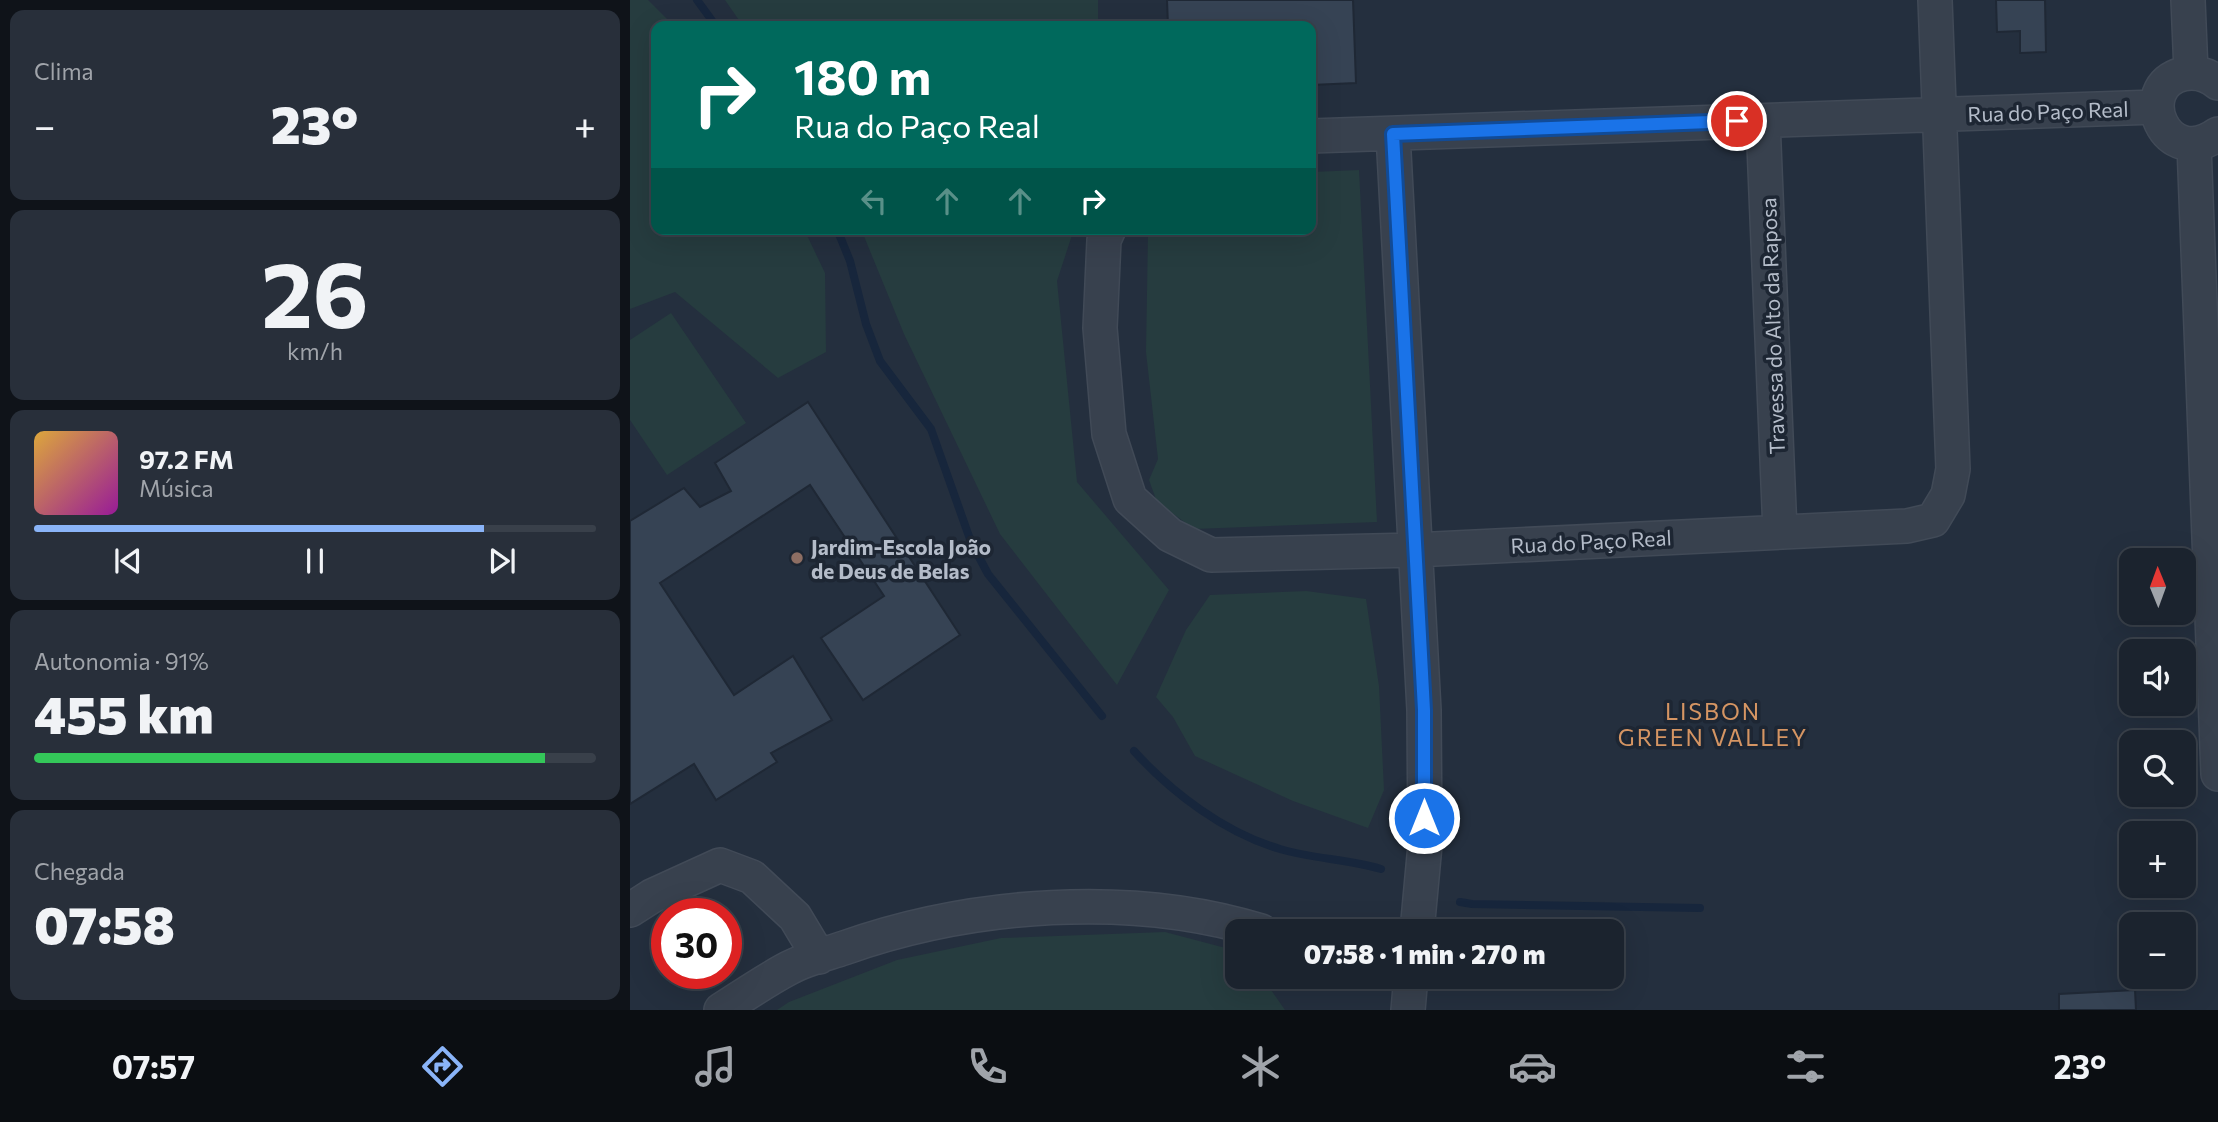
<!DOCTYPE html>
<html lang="pt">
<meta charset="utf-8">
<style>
:root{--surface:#1b232e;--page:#282f3a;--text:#f1f3f6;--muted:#a0a4aa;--line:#39404a;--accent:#8ab4f8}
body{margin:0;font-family:Commissioner,sans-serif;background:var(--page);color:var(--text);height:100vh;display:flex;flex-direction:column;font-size:26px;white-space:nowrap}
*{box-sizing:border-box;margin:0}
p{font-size:23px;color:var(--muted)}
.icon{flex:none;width:38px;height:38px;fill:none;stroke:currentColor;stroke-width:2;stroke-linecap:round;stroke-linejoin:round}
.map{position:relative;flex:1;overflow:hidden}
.drawer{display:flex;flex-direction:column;gap:10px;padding:10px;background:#0f1319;width:630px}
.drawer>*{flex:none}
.hud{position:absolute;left:21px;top:21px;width:665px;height:214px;border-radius:14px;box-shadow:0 7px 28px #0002,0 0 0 2px var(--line);background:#00695c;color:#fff;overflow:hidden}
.needle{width:46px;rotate:359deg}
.tools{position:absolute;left:1489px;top:548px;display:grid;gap:14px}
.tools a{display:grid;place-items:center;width:77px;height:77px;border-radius:14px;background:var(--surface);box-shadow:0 7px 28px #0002,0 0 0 2px var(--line);font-size:35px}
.speed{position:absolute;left:21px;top:898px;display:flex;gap:14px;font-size:35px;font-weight:700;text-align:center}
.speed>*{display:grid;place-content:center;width:91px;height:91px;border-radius:50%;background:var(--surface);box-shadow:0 7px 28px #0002,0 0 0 2px var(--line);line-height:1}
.speed .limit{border:10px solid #d22;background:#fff;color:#111}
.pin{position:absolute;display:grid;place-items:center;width:60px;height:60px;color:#fff;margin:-30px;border:4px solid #fff;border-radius:50%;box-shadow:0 2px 7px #0007}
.me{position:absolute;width:77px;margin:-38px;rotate:0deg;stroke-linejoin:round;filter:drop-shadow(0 0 5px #0008)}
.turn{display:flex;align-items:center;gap:24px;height:147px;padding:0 28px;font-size:32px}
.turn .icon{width:91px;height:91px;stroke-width:2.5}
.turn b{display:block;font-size:49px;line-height:60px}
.lanes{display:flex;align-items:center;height:66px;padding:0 28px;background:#0003;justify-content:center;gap:35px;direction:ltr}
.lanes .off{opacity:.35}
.big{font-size:52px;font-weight:800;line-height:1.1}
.drawer .widget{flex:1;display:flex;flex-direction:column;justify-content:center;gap:10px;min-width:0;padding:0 24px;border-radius:14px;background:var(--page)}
.drawer .dial{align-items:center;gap:0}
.dial b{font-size:91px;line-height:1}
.song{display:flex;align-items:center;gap:21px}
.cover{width:84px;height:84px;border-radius:10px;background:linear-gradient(135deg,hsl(40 70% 55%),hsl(300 70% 35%))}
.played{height:7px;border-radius:4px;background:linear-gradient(90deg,var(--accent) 80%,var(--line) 80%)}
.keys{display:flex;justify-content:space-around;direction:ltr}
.heat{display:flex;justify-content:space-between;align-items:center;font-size:38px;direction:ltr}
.charge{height:10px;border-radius:5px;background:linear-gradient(90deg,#34c759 91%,var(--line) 0)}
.trip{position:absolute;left:595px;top:919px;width:399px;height:70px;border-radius:14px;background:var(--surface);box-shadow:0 7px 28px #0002,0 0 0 2px var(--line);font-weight:800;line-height:70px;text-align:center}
.menu{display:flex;height:112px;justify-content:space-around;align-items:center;background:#0b0e12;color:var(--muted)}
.menu .icon{width:49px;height:49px}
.menu .active{color:var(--accent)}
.menu b{font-size:32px;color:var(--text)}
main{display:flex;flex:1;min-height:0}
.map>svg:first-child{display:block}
.green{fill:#263c3f}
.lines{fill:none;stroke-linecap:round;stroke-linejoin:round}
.stream{stroke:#17263c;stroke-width:8}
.building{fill:#364354;stroke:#1f2835;stroke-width:2}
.minor-casing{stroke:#414a57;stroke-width:36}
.minor{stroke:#38414e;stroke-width:33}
.route-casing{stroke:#114b97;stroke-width:18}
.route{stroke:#1a73e8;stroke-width:12}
.education-dot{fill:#8d6e63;stroke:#1d2633;stroke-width:2.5}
.labels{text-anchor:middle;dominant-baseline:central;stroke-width:7;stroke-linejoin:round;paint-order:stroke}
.street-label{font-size:21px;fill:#b4bcc9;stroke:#1d2633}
.poi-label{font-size:21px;font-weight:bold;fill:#b4bcc9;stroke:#1d2633;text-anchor:start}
.neighbourhood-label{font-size:23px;letter-spacing:2px;fill:#d59563;stroke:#1d2633}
</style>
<main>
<section class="drawer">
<div class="widget"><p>Clima</p>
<div class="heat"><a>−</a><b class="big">23°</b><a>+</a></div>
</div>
<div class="widget dial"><b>26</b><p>km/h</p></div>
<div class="widget">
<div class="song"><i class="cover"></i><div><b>97.2 FM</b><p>Música</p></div></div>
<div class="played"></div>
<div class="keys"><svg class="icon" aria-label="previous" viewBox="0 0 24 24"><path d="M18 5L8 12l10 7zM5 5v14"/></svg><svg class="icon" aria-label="pause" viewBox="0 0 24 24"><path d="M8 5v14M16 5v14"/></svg><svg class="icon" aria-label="next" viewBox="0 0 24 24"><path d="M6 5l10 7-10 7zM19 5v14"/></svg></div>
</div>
<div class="widget"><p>Autonomia · 91%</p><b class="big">455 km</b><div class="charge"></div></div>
<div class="widget"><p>Chegada</p><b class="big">07:58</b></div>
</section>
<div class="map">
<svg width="1588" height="1010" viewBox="0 0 1588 1010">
<rect width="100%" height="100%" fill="#242f3e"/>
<path class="green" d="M 0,0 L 18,0 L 44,26 L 26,26 L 26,229 L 174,229 L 195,273 L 196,352 L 148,378 L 45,292 L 0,309 Z
M 95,0 L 468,0 L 468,26 L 113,26 Z
M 729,170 L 747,522 L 564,529 L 527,502 L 519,480 L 528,459 L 516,352 L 518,232 L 516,229 L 681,229 L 681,172 Z
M 231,229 L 444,229 L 427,281 L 447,482 L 539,590 L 487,685 L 370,534 L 274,334 Z
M 41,313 L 116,423 L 37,475 L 0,420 L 0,340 Z
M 676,591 L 736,599 L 749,686 L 754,790 L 738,828 L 663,801 L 565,756 L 543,717 L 526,697 L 556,630 L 580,595 Z
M 535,932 L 607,951 L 607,976 L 632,977 L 655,1010 L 147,1010 L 159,1002 L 267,960 L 371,938 Z"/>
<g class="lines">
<path class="stream" d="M 67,0 L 86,26
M 207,229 L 220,261 L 236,324 L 250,361 L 301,429 L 341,542 L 358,574 L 472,716
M 504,751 C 542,793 595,833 650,849 C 683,859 718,859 751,869
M 830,902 L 842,904 L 1070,908"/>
</g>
<path class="building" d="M 537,0 L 723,0 L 726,83 L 681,85 L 681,26 L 538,26 Z
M 1366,0 L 1415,0 L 1416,52 L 1390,53 L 1390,31 L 1367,32 Z
M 178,402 L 330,635 L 233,700 L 191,638 L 254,596 L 180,485 L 30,583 L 104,695 L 163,656 L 202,720 L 141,753 L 147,762 L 86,800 L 64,764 L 0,804 L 0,521 L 54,488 L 70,507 L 101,491 L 85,463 Z
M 1505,990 L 1506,1010 L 1429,1010 L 1429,994 Z"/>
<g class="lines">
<defs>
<path id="minor" d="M 1558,0 L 1561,72
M 1588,83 C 1577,74 1566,71 1553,74 C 1501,87 1535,172 1588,134
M 1133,121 L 1150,532
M 763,134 L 794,710 L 795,845 L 787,931
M 681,136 L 1526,107
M 1564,145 L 1588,774
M 479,229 L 474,240 L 470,328 L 479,434 L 500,499 L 540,535 L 581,555 L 784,550 L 1277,526 L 1303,520 L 1318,495 L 1323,469 L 1305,0
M 0,910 L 22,896 L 90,865 L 122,877 L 165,917 L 189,957
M 91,1010 C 113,996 136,980 159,968 C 176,959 196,954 214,948 C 341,903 501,891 631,931
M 778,1010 L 781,976"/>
</defs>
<use href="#minor" class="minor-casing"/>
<use href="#minor" class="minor"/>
</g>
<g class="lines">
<defs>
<path id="route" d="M 794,818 L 794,710 L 763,134 L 1107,121"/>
</defs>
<use href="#route" class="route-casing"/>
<use href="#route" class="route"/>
</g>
<circle class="education-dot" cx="167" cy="558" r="7"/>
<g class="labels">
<g class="street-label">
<text transform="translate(1418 111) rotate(-2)">Rua do Paço Real</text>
<text transform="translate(1142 326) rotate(-92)">Travessa do Alto da Raposa</text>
<text transform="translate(961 541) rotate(-3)">Rua do Paço Real</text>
</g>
<g class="poi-label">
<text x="181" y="546">Jardim-Escola João<tspan x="181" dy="24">de Deus de Belas</tspan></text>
</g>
<g class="neighbourhood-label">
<text x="1083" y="711">LISBON<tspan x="1083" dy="26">GREEN VALLEY</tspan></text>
</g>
</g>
</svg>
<div class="tools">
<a><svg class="needle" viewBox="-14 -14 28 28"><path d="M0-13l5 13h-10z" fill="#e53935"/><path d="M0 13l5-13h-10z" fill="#a0a4aa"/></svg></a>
<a><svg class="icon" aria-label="sound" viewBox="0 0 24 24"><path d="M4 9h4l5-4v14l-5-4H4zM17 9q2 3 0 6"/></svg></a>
<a><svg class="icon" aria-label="search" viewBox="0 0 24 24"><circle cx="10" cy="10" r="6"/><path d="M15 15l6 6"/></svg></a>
<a>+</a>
<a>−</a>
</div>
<div class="speed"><div class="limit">30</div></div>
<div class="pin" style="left:1107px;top:121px;background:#d93025"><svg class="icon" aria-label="arrive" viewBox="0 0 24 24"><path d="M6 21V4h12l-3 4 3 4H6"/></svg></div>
<svg class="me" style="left:794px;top:818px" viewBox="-20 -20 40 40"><circle r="17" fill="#1a73e8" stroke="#fff" stroke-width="3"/><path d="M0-11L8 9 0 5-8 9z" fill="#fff"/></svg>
<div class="trip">07:58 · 1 min · 270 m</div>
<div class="hud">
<div class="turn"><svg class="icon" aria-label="right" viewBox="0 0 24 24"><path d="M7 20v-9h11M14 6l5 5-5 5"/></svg><div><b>180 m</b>Rua do Paço Real</div></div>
<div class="lanes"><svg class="icon off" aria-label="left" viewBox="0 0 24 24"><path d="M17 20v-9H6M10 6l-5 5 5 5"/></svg><svg class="icon off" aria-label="ahead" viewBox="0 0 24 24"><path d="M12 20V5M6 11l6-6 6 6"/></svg><svg class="icon off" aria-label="ahead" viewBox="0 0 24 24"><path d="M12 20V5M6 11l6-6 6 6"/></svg><svg class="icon" aria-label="right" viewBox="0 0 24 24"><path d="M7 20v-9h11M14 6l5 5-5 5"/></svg></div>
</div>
</div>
</main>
<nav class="menu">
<b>07:57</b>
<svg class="icon active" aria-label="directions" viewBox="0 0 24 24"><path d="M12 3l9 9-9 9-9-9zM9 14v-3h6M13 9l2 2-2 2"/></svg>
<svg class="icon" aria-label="music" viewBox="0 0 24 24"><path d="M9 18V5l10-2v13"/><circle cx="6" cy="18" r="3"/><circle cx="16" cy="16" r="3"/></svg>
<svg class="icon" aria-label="phone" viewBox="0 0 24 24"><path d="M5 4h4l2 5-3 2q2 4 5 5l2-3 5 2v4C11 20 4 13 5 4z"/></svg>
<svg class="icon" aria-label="climate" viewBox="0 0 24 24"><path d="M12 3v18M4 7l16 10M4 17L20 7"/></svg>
<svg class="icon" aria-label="car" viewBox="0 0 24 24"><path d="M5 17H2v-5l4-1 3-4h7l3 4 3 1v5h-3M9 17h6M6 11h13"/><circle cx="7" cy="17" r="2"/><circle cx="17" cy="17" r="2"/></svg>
<svg class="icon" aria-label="filters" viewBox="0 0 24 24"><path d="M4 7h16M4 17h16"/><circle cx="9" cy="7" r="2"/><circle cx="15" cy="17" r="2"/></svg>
<b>23°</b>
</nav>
